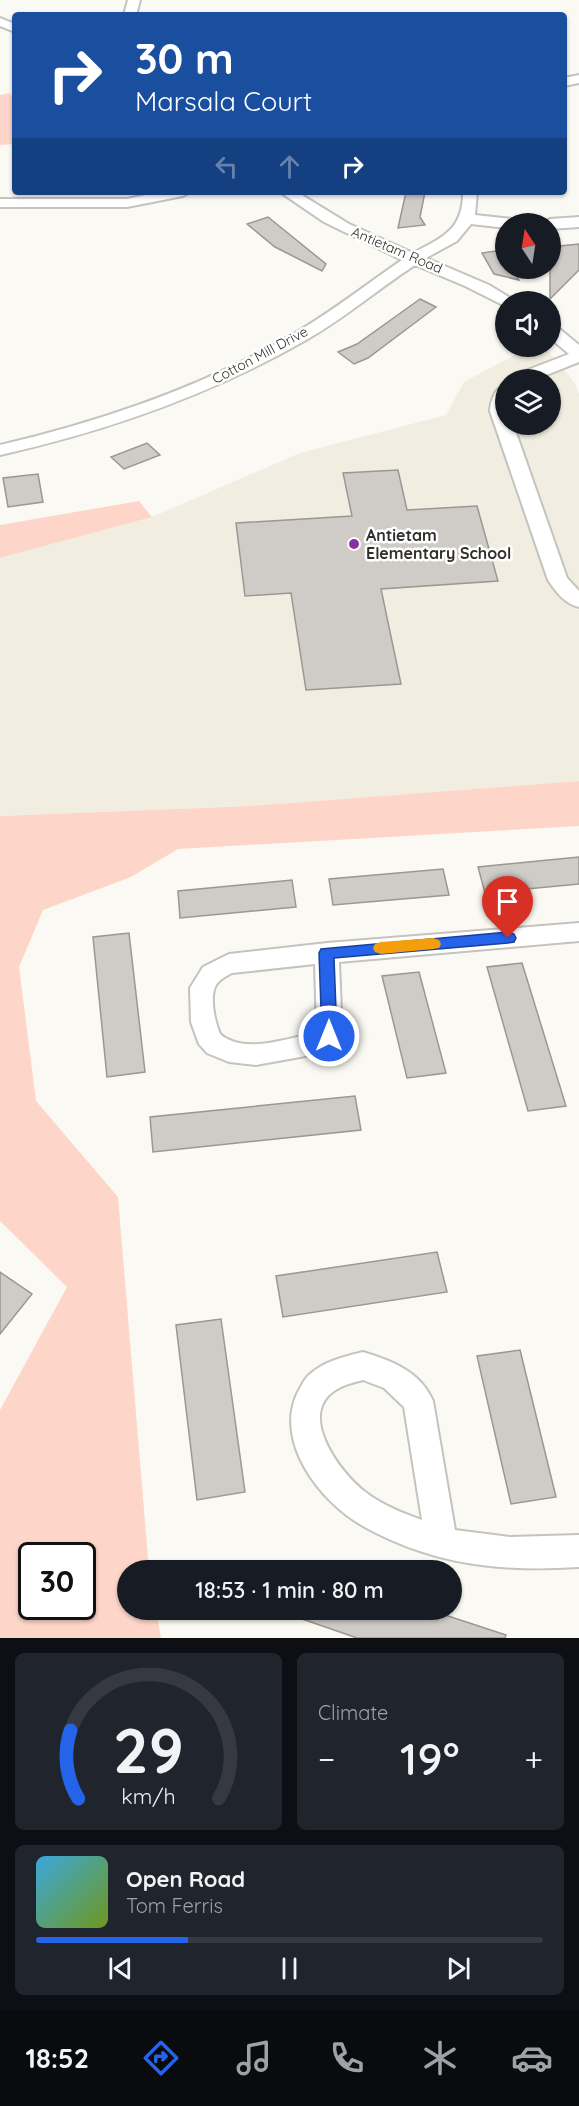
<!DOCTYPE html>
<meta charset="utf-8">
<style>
:root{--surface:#171b24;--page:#20242c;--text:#f1f3f6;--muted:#9ea1a6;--line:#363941;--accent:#2563eb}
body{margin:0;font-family:Quicksand,sans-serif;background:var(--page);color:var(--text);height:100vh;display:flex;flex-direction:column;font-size:22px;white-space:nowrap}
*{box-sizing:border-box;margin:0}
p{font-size:20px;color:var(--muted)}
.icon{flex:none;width:33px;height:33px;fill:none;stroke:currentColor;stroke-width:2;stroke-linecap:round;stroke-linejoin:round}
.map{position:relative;height:1638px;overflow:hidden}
.details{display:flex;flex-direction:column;gap:15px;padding:15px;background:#0d0f14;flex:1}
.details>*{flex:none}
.top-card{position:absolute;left:12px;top:12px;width:555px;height:183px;border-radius:6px;box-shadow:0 2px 4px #0004;background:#1a4fa0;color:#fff;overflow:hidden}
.needle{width:39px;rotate:348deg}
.tools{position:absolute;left:495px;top:213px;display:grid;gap:12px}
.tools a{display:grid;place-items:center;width:66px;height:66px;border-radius:50%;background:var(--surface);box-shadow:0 2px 4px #0004;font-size:30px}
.speed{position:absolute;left:18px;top:1542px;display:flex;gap:12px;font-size:30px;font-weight:700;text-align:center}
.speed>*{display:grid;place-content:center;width:78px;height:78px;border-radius:50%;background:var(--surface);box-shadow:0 2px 4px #0004;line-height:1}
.speed .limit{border:3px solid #111;border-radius:9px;background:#fff;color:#111}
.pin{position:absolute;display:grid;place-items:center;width:51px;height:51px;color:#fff;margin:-62px -26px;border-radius:50% 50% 50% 0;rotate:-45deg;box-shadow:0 0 6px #0007}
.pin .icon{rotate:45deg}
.me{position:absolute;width:66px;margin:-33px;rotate:0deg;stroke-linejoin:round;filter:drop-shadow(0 0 4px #0008)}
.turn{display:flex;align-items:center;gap:21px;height:126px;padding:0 24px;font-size:27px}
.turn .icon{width:78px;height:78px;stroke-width:2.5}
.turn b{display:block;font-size:42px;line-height:51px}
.lanes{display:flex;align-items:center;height:57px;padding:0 24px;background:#0003;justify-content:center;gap:30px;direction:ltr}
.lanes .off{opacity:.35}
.big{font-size:45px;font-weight:600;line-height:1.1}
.details .widget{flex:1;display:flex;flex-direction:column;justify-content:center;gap:9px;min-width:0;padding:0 21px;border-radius:9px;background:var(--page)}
.details .dial{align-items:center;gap:0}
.dial svg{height:156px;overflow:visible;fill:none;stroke:var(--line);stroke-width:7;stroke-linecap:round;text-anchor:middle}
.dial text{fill:var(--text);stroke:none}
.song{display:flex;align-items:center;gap:18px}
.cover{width:72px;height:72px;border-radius:9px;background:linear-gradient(135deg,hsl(200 70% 55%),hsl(80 70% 35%))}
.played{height:6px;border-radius:3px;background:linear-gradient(90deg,var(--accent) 30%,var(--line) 30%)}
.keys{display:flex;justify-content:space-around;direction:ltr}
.heat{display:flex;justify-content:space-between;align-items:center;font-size:33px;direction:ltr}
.details .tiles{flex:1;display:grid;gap:15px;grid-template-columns:1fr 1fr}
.widget:last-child{grid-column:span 2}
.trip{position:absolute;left:117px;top:1560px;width:345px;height:60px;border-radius:30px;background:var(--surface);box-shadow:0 2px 4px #0004;font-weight:600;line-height:60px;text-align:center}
.tab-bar{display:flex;height:96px;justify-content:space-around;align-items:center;background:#090b0e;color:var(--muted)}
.tab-bar .icon{width:42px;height:42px}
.tab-bar .current{color:var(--accent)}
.tab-bar b{font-size:27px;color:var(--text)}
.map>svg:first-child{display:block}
.built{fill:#f1eee1;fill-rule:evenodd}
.green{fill:#fed6c9;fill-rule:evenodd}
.building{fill:#cfcbc7;stroke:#9b9793;stroke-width:1.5}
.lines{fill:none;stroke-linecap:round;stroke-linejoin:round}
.minor-casing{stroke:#c4c3bd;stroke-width:4}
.minor{fill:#fff;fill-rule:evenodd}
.route{fill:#2563eb;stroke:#184099;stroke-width:1.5}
.slow{fill:#f59e0b}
.poi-dot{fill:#8732a0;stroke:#fff;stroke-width:2}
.labels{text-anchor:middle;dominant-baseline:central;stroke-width:5;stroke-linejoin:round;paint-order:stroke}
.far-street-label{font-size:14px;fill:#302f2d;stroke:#fff}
.poi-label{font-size:16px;font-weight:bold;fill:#302f2d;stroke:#fff;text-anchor:start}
</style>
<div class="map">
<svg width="579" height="1638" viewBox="0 0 579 1638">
<rect width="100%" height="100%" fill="#faf9f3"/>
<path class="built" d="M 530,347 L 545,347 L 574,382 L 579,394 L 579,781 L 251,806 L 0,816 L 0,558 L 152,517 L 300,453 L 446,415 L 464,382 ZM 506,380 L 550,380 L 550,424 L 506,424 Z"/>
<path class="green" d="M 10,93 L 15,103 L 15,144 L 0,145 L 0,95 Z
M 139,501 L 152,517 L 0,558 L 0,525 Z
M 579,781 L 579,826 L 178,849 L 131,877 L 43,910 L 19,967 L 36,1101 L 118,1197 L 149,1570 L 128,1570 L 128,1610 L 156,1610 L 161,1638 L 0,1638 L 0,1410 L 67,1287 L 0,1221 L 0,816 L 251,806 ZM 32,1556 L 82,1556 L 82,1606 L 32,1606 Z"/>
<path class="building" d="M 406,192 L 425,192 L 420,217 L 425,225 L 398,228 Z
M 268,217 L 326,264 L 322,271 L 275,247 L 247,224 Z
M 579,244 L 579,270 L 550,299 L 550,247 Z
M 502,250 L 506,257 L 506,268 L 512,268 L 519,280 L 494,274 L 482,253 Z
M 420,299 L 436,307 L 368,358 L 354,364 L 338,352 L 357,344 Z
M 147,443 L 160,455 L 124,469 L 111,457 Z
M 398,470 L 407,510 L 477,506 L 498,581 L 381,589 L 401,684 L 306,690 L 291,593 L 245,596 L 236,523 L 352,516 L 343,473 Z
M 38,474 L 43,502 L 8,507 L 3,478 Z
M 579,857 L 579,884 L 485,893 L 478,867 Z
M 443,869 L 449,895 L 333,905 L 329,879 Z
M 292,880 L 296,907 L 180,918 L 178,891 Z
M 129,933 L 145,1072 L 107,1077 L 93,937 Z
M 522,963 L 566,1106 L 528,1111 L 487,967 Z
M 419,972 L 446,1073 L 407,1078 L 382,976 Z
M 355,1096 L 361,1130 L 153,1152 L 150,1117 Z
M 437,1252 L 447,1292 L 283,1317 L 276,1276 Z
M 0,1272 L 32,1294 L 0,1334 Z
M 221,1319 L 245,1492 L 197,1500 L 176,1325 Z
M 520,1350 L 556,1497 L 511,1504 L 477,1356 Z
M 283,1610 L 430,1610 L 506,1635 L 505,1638 L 357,1638 L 282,1612 Z"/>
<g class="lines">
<defs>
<path id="minor" d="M 128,0 L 140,0 L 136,15 L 124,15 Z
M 0,18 L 15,24 L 15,32 L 0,26 Z
M 579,75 L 579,83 L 564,86 L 564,78 Z
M 160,192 L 190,192 L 183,196 L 127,207 L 0,207 L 0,199 L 127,199 Z
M 280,192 L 297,192 L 349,224 L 413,253 C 443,237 463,230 463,192 L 477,192 L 475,215 L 512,219 L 519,224 L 506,224 L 506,228 L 471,224 L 457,241 L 426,258 L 489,285 L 517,302 L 506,302 L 506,306 L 503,305 L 465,286 L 415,265 C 378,289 345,318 306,340 C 210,395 107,431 0,455 L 0,445 C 103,421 205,386 297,332 C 334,310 367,284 402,260 L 324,222 Z
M 579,217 L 579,227 L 550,229 L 550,224 L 543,224 L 550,219 Z
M 550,324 L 556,326 L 579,345 L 579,362 L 534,380 L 510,380 L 512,376 L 569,354 L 550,338 Z
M 506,385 L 506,424 L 513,424 L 567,578 L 579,591 L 579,607 C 565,604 556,592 548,580 L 490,411 C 491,401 494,388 506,385 Z
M 579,923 L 579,941 L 339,962 L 342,1036 L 331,1049 L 322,1053 L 256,1065 L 229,1062 L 207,1053 L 199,1044 L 191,1022 L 190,988 L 203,967 L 229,954 L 327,943 ZM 315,964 L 317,1030 L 315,1033 C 288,1038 244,1055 220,1034 C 215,1022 209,997 216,985 C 219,980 226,976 232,973 Z
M 363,1352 C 392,1361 420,1371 433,1401 L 455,1530 L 510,1537 L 579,1535 L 579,1567 C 500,1572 433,1565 363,1526 C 320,1502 272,1440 299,1390 C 302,1385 305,1378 309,1375 C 324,1361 343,1357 363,1352 ZM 363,1380 L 384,1388 L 404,1407 L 422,1520 C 402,1513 380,1504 364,1491 C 342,1474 302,1422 329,1395 C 339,1386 351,1383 363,1380 Z"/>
</defs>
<use href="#minor" class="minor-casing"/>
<use href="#minor" class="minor"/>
</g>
<path class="route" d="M 508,932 L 514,934 L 516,938 L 514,942 L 508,943 L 334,958 L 337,1036 L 335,1040 L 329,1042 L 324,1040 L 322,1036 L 319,953 L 321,949 Z"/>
<path class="slow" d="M 433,938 L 439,940 L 441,944 L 439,948 L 433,949 L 381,954 L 375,952 L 373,948 L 375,944 L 381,942 Z"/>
<circle class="poi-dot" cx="354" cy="544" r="6"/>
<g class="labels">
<g class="far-street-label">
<text transform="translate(397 250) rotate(23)">Antietam Road</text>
<text transform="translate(260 355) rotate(-28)">Cotton Mill Drive</text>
</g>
<g class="poi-label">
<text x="366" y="535">Antietam<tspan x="366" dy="18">Elementary School</tspan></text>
</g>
</g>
</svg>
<div class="tools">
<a><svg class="needle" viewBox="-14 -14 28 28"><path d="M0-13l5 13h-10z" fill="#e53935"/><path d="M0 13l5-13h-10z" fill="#9ea1a6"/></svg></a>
<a><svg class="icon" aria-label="sound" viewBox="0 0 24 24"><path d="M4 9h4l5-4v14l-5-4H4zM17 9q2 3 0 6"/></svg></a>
<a><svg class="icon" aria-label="layers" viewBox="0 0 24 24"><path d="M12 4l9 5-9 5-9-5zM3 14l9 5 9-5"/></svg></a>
</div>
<div class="speed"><div class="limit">30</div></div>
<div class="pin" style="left:508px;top:938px;background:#d93025"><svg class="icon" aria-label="arrive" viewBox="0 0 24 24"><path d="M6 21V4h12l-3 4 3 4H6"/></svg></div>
<svg class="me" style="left:329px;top:1036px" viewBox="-20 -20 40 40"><circle r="17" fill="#2563eb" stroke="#fff" stroke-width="3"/><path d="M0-11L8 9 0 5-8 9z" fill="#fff"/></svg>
<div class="trip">18:53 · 1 min · 80 m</div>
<div class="top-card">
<div class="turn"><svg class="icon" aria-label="right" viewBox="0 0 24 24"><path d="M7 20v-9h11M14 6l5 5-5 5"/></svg><div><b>30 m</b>Marsala Court</div></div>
<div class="lanes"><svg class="icon off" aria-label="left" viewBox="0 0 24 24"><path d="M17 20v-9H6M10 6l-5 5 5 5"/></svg><svg class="icon off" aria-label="ahead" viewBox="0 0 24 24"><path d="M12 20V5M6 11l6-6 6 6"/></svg><svg class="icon" aria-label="right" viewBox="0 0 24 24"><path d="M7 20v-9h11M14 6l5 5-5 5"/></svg></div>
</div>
</div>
<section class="details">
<div class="tiles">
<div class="widget dial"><svg viewBox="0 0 100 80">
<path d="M14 69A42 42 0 1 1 86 69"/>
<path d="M14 69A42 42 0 0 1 10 34" stroke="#2563eb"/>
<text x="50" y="56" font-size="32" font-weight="700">29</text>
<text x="50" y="72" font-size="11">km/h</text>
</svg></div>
<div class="widget"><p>Climate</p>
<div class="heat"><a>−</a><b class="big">19°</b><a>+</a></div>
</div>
<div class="widget">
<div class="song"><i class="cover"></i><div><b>Open Road</b><p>Tom Ferris</p></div></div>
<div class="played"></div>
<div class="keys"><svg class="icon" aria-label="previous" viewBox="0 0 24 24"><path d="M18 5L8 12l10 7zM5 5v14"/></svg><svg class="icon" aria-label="pause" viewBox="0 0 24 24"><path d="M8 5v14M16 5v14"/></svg><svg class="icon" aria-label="next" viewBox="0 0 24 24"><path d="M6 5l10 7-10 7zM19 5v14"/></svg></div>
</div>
</div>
</section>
<nav class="tab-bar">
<b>18:52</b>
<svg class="icon current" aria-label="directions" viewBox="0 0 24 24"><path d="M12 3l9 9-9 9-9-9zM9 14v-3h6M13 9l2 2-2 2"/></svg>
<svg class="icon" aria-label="music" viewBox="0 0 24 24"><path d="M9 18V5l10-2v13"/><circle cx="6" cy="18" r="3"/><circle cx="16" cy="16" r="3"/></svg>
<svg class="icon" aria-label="phone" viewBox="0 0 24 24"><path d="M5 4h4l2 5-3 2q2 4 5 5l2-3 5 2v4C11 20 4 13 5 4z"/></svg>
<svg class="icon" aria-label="climate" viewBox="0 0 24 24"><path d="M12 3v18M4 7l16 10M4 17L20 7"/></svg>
<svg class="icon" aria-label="car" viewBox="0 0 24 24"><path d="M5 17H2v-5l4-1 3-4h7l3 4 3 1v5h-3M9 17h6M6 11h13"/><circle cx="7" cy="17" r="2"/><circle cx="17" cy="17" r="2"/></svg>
</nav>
